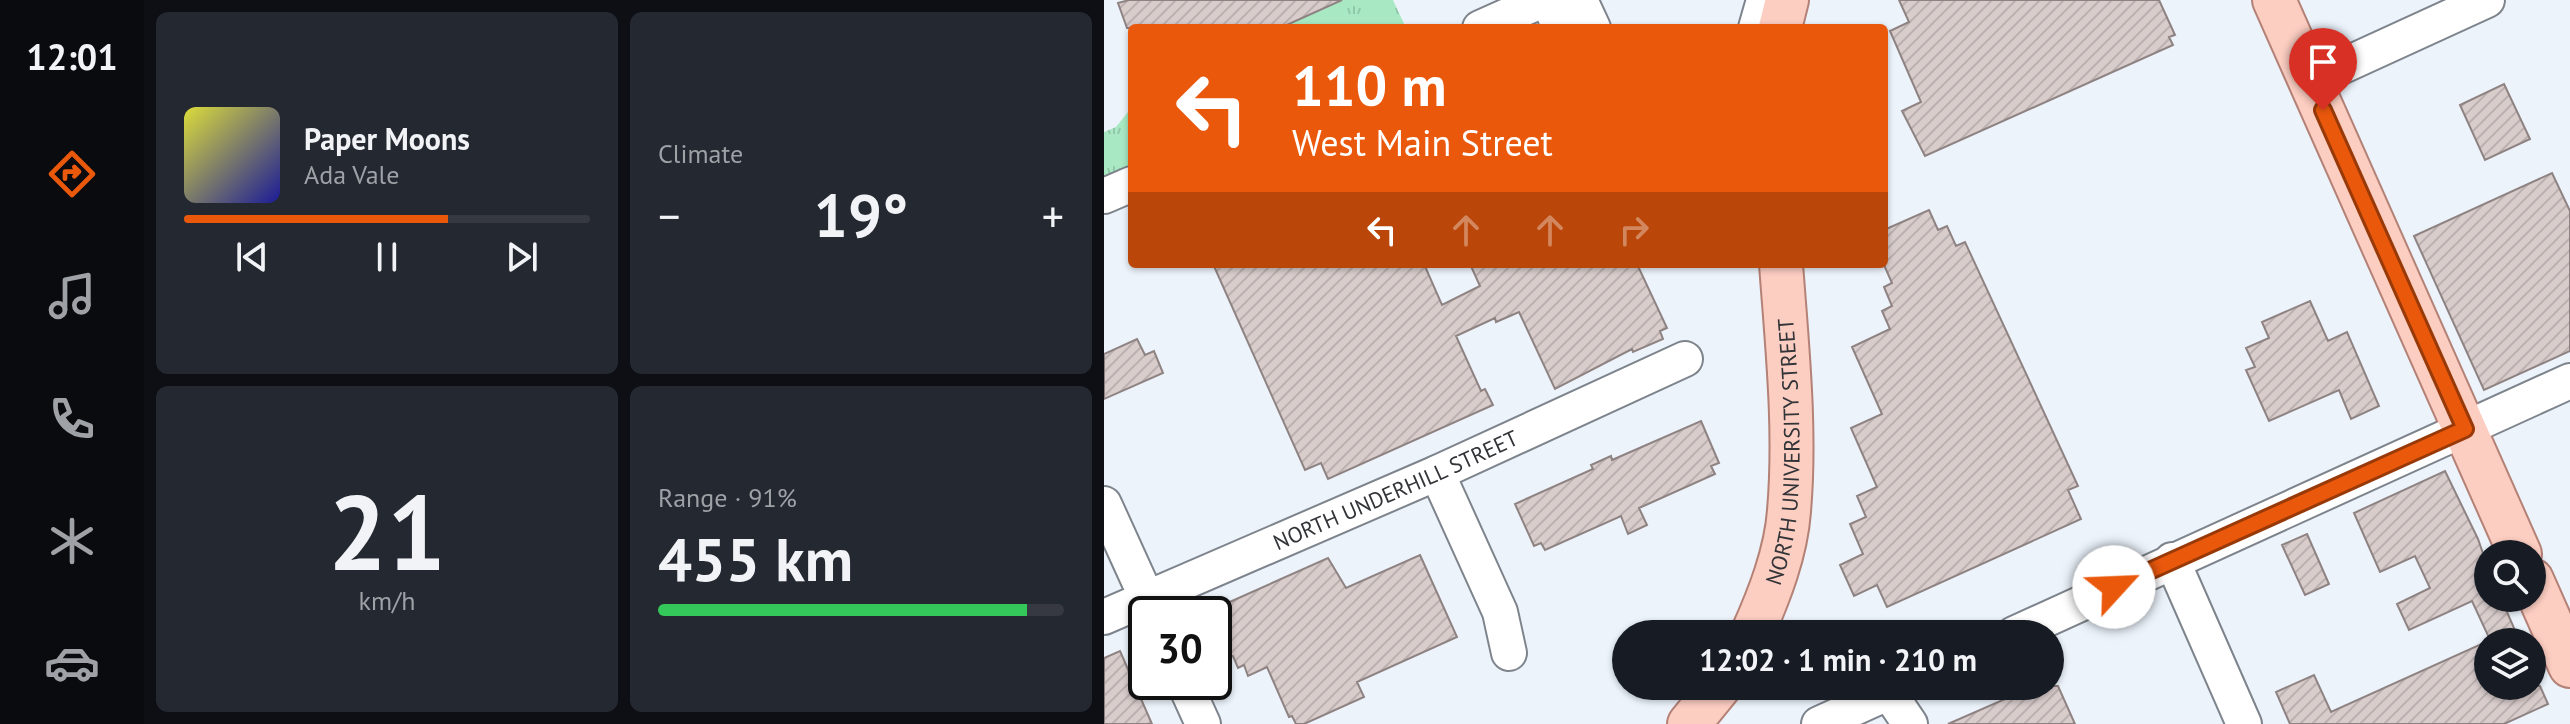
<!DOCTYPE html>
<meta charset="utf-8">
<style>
:root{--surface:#171b24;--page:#242831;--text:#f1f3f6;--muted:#9ea1a6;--line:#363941;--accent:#ea580c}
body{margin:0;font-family:"PT Sans",sans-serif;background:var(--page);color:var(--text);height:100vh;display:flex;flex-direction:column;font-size:30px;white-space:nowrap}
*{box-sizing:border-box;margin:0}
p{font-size:26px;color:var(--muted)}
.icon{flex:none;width:44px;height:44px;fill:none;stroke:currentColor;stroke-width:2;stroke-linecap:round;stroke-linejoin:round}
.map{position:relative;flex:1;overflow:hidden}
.panel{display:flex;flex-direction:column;gap:12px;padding:12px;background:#0d0f14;width:960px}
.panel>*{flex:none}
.banner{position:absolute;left:24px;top:24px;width:760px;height:244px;border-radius:8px;box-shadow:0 2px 6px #0004;background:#ea580c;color:#fff;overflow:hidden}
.controls{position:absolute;left:1370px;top:540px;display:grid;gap:16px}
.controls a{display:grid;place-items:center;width:72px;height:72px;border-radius:50%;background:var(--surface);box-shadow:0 2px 6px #0004;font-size:40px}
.speed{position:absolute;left:24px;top:596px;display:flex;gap:16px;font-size:40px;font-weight:700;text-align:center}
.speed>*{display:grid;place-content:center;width:104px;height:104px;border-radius:50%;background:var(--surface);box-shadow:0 2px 6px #0004;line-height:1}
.speed .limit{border:4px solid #111;border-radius:12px;background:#fff;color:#111}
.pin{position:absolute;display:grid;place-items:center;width:68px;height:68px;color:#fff;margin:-82px -34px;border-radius:50% 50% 50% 0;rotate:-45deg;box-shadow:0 0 8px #0007}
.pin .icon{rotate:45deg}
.me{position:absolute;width:88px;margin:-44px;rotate:65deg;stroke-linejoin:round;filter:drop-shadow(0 0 6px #0008)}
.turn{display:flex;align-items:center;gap:28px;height:168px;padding:0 32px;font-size:36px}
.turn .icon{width:104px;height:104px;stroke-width:2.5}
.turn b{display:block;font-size:56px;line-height:68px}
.lanes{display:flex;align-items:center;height:76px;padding:0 32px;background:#0003;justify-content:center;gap:40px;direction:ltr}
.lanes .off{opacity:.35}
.big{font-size:60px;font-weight:700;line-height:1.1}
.panel .widget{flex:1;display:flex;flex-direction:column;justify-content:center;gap:12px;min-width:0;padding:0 28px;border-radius:12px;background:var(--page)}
.panel .dial{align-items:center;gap:0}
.dial b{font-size:104px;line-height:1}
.song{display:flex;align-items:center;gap:24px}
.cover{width:96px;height:96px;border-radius:12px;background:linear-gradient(135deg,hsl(60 70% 55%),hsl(240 70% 35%))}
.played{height:8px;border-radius:4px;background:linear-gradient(90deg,var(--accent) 65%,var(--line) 65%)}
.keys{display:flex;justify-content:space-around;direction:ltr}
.heat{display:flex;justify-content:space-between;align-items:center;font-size:44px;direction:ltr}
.charge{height:12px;border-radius:6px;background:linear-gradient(90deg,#34c759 91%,var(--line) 0)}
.panel .tiles{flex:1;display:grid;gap:12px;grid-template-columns:repeat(2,1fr)}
.trip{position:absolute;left:508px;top:620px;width:452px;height:80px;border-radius:40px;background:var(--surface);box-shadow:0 2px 6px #0004;font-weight:700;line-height:80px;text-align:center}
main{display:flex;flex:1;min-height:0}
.menu{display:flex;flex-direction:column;width:144px;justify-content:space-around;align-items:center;background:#090b0e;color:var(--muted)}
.menu .icon{width:56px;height:56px}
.menu .on{color:var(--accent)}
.menu b{font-size:36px;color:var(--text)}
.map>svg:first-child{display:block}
.park{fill:url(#park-tufts)}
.building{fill:url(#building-hatch);stroke:#8e8382;stroke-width:2}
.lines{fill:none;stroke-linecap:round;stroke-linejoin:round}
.minor-casing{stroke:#7e848c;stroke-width:38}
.major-casing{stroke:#b48176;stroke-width:46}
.minor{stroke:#fff;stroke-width:34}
.major{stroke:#fccdc1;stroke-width:42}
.route-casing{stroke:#983908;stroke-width:20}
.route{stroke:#ea580c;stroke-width:14}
.labels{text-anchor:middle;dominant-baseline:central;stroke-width:6;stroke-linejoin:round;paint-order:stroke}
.street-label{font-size:22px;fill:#323438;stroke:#fff}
</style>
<main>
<nav class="menu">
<b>12:01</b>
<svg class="icon on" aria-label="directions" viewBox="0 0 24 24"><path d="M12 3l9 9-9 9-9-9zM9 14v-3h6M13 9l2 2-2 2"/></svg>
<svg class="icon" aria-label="music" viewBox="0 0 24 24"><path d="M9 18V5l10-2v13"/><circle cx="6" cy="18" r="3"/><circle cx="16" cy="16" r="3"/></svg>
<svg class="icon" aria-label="phone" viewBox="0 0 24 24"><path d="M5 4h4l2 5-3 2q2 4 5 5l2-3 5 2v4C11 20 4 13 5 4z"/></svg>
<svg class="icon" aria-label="climate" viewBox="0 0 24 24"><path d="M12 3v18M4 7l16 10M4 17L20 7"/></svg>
<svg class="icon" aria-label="car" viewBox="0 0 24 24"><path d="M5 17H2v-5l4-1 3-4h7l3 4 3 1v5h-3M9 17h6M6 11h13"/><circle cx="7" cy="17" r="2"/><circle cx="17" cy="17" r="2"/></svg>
</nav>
<section class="panel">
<div class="tiles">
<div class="widget">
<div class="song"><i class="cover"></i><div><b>Paper Moons</b><p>Ada Vale</p></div></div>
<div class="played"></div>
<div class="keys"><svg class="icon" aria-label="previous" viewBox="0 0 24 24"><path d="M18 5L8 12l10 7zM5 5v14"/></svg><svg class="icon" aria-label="pause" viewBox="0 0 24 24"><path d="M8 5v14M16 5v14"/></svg><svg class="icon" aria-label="next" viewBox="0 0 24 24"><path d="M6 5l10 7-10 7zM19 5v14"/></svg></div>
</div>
<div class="widget"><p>Climate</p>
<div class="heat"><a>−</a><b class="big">19°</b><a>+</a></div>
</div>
<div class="widget dial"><b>21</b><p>km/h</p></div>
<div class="widget"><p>Range · 91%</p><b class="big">455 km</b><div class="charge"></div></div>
</div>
</section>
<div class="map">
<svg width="1466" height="724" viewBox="0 0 1466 724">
<defs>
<pattern id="park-tufts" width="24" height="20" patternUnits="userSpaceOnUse" patternTransform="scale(2)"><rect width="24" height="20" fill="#a8e9c3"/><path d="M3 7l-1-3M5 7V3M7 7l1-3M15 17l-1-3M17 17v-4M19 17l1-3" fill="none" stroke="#91c8a8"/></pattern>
<pattern id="building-hatch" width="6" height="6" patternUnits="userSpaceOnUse" patternTransform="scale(2)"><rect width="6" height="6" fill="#d9cdcc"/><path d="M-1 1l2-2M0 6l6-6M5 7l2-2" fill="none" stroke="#bbb1b0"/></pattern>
</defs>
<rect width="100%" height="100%" fill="#ecf3fb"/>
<path class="park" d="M 238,0 L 289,0 L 302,28 L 176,28 Z
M 28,107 L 28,168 L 0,180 L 0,132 L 12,127 Z"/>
<path class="building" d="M 25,0 L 238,0 L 176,28 L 23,28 L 14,3 Z
M 795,0 L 1055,0 L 1071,35 L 1065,37 L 1069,45 L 821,156 L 798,111 L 817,102 L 786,31 L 805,22 Z
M 1400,84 L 1426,139 L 1381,160 L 1356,105 Z
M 1448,173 L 1466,211 L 1466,351 L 1380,390 L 1310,236 Z
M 825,210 L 834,230 L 843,226 L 852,246 L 861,242 L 974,486 L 964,490 L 977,519 L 783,607 L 773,585 L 750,596 L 736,565 L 759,554 L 746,524 L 762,517 L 753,496 L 773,487 L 747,428 L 778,414 L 748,347 L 786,329 L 778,311 L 788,306 L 780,287 L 788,283 L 780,265 L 780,230 Z
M 109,264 L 320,264 L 338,305 L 376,286 L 366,264 L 533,264 L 563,328 L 556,331 L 559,339 L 529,352 L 528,349 L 451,389 L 415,312 L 392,322 L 391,318 L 352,336 L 377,391 L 381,389 L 389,405 L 224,479 L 217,463 L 201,470 Z
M 1206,301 L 1224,341 L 1243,332 L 1275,406 L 1247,419 L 1235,390 L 1165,421 L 1142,370 L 1151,367 L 1142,348 L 1165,338 L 1158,322 Z
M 33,339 L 41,355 L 50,351 L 59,373 L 0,399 L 0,354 Z
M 597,421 L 615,463 L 607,466 L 611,474 L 535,508 L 543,525 L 524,534 L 517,516 L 441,550 L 437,543 L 430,546 L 411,504 L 489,469 L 487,465 L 507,456 L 508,460 Z
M 1341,471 L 1374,539 L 1384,568 L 1384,598 L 1397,598 L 1416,642 L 1387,642 L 1368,601 L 1305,630 L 1293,604 L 1326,588 L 1311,556 L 1276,572 L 1250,513 Z
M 1203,534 L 1225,584 L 1201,595 L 1178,545 Z
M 316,555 L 353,637 L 253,682 L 260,697 L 200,724 L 192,724 L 188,716 L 185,717 L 163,667 L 144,676 L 140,665 L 134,668 L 129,656 L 124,658 L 119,652 L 110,632 L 110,609 L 224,558 L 242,588 Z
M 1384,641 L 1384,686 L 1436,686 L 1444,704 L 1400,724 L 1186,724 L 1172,692 L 1210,675 L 1227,712 Z
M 16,651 L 23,667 L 48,724 L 0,724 L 0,658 Z
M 931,686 L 954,686 L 971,724 L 844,724 Z"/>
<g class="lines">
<defs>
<g id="minor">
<path d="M 444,0 L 456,28"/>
<path d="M 476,0 L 489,28"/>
<path d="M 376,28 L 439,0"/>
<path d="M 652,28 L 660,0"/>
<path d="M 1206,81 L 1383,0"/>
<path d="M 0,196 L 28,184"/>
<path d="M 333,473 L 396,612 L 405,653"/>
<path d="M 0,504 L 50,614"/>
<path d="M 1068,560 L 1140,724"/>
<path id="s1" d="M 0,617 L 333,473 L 581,359"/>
<path d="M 910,634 L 1466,381"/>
<path d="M 80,682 L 99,724"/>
<path d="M 785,693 L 806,724"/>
<path d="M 715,724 L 799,686"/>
</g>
<g id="major">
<path d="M 1170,0 L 1416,554"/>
<path d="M 676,28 L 683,0"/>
<path d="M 1428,580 L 1466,666"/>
<path id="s2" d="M 648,634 C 665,596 682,553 685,511 C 692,429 683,346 677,264"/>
<path d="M 585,724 L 616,686"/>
</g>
</defs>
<use href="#minor" class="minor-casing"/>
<use href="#major" class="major-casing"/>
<use href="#minor" class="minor"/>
<use href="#major" class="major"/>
</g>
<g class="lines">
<defs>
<path id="route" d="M 1010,587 L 1361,429 L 1219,110"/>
</defs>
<use href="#route" class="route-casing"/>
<use href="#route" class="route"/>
</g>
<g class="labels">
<g class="street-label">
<text stroke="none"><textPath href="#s2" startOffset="188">NORTH UNIVERSITY STREET</textPath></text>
<text stroke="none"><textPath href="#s1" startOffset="318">NORTH UNDERHILL STREET</textPath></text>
</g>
</g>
</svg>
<div class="controls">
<a><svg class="icon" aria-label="search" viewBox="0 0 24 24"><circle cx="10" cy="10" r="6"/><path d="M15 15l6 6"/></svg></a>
<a><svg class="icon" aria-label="layers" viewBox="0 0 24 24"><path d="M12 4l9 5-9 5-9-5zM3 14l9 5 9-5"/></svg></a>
</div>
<div class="speed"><div class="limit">30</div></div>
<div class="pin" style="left:1219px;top:110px;background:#d93025"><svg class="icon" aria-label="arrive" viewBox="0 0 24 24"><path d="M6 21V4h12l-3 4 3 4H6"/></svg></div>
<svg class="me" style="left:1010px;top:587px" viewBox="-20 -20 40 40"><circle r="19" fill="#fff"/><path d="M0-13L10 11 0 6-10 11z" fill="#ea580c"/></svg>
<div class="trip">12:02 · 1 min · 210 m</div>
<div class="banner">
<div class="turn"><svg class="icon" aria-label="left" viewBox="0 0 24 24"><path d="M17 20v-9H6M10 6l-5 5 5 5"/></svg><div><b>110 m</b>West Main Street</div></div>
<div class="lanes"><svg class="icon" aria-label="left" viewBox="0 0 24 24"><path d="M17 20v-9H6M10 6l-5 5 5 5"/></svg><svg class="icon off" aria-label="ahead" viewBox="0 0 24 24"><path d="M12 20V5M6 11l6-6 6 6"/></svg><svg class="icon off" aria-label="ahead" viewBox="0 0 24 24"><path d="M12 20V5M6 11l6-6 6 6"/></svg><svg class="icon off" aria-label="right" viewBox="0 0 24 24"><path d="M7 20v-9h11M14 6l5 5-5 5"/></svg></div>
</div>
</div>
</main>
